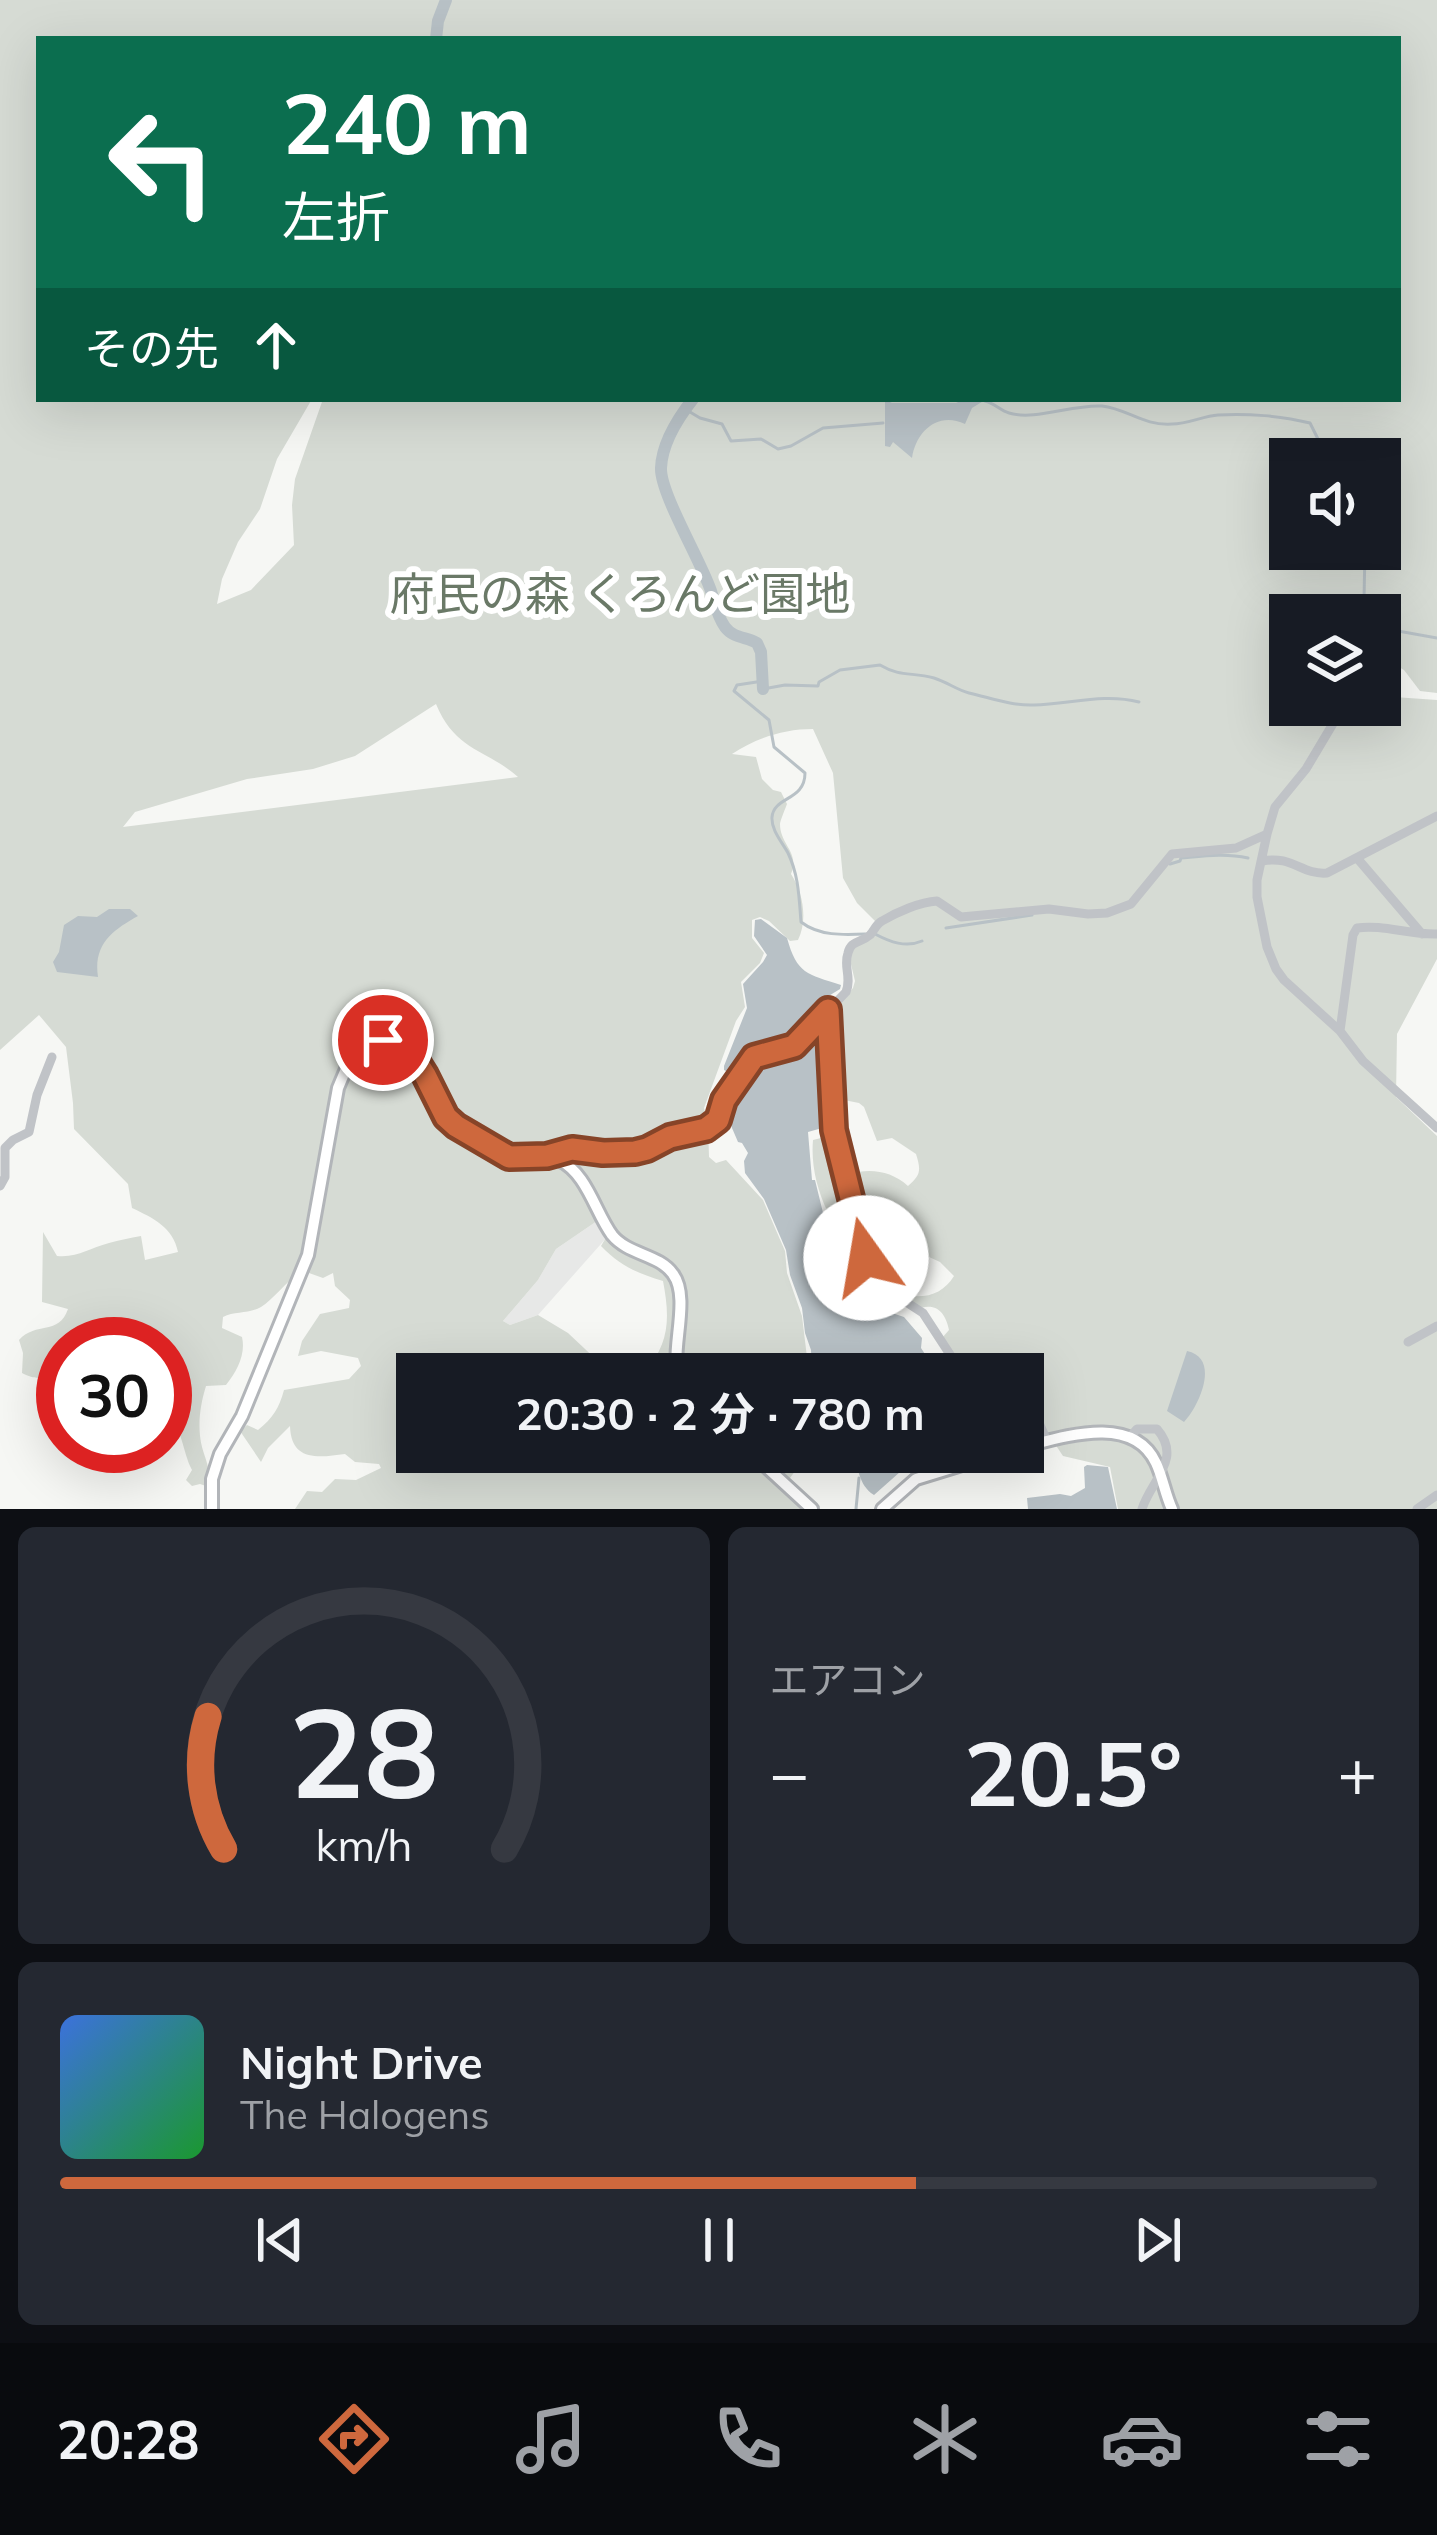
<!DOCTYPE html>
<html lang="ja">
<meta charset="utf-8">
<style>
:root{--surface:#171b24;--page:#242831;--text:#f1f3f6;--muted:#9ea1a6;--line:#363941;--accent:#ce683d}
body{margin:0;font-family:Mulish,"Noto Sans JP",sans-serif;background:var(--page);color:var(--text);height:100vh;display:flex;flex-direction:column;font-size:45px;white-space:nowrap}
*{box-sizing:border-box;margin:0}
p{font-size:39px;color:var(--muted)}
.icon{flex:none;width:66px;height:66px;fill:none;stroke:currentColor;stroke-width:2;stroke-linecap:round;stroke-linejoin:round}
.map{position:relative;height:1509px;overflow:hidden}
.details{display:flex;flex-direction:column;gap:18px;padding:18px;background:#0d0f14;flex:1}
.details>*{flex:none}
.hud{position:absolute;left:36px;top:36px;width:1365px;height:366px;border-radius:0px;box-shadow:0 12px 48px #0002;background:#0b6e4f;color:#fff;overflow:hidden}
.fabs{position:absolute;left:1269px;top:438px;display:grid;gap:24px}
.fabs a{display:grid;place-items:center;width:132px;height:132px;border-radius:0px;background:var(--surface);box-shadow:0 12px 48px #0002;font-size:60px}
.speed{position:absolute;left:36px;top:1317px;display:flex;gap:24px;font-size:60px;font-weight:700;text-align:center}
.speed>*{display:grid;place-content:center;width:156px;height:156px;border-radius:50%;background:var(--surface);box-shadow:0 12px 48px #0002;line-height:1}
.speed .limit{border:18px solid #d22;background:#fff;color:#111}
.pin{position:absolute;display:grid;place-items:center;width:102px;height:102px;color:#fff;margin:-51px;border:6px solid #fff;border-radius:50%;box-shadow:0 3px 12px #0007}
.me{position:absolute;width:132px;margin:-66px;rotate:347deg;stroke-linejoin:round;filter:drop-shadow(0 0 9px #0008)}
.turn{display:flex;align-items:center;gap:42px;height:252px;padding:0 48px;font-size:54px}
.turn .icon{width:156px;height:156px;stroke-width:2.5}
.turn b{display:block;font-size:84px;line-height:102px}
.then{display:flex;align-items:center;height:114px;padding:0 48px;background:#0003;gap:24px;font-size:45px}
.big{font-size:90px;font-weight:700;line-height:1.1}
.details .card{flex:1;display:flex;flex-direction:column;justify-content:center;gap:18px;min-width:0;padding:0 42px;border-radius:18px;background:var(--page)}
.details .dial{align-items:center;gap:0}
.dial svg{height:312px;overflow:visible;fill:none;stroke:var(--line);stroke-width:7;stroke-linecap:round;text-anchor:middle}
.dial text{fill:var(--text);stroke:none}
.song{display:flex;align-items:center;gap:36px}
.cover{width:144px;height:144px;border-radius:18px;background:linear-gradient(135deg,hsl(220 70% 55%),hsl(130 70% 35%))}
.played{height:12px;border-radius:6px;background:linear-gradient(90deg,var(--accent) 65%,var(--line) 65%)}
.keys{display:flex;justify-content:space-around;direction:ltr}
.heat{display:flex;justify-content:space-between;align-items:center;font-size:66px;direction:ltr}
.details .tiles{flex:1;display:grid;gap:18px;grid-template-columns:1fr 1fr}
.card:last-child{grid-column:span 2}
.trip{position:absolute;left:396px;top:1353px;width:648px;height:120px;border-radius:0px;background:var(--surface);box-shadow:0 12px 48px #0002;font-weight:700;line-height:120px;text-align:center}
.dock{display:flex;height:192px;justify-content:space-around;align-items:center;background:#090b0e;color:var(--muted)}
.dock .icon{width:84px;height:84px}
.dock .on{color:var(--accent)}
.dock b{font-size:54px;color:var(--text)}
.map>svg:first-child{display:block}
.built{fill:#e7e8e7}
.green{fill:#d6dbd4;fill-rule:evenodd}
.water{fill:#b8c1c6}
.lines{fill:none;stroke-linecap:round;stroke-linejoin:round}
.stream{stroke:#b8c1c6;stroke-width:3}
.river{stroke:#b8c1c6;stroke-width:12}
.major-casing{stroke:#b2b5b9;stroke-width:16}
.minor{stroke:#c0c3c7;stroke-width:9}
.major{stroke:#fff;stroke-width:10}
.route-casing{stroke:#864428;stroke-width:30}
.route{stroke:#ce683d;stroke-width:21}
.labels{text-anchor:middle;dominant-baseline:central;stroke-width:12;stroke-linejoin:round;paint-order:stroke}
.park-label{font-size:45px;fill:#6a7967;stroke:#fff}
</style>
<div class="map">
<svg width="1437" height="1509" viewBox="0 0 1437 1509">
<rect width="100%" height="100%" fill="#f6f7f4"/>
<path class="built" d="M 597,1221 L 608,1236 L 538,1315 L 510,1325 L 503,1321 L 538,1280 L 556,1249 Z"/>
<path class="green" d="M 0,0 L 1437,0 L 1437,693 L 1420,691 L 1404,670 L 1380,656 L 1380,615 L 1290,615 L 1290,665 L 1278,679 L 1290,679 L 1290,705 L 1380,705 L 1380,696 L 1437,700 L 1437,959 L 1397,1034 L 1396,1097 L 1437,1136 L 1437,1509 L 1118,1509 L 1110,1467 L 1063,1456 L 1023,1396 L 1023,1374 C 1000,1374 980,1360 956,1356 L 942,1338 L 949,1330 C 946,1315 938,1303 921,1308 L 907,1299 L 910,1296 C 930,1298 944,1292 954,1276 L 940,1262 L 916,1251 L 901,1238 L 880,1233 L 869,1240 L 871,1251 L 878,1254 L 871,1265 L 864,1265 C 833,1231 809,1186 813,1140 L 821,1138 L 849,1174 C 871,1168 891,1171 908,1186 C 921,1175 921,1170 916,1154 L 892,1138 L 877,1141 L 864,1107 L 859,1103 L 844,1100 L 841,1092 L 844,1067 L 834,1068 L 836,1037 L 834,1011 L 853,988 L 855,981 L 850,960 L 853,948 L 879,925 L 857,903 L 843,878 L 833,773 L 813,729 C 784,729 756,738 732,754 L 756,757 L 762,779 L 773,790 L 781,792 L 787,804 C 786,807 780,821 780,824 C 780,845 800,852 791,874 C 803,892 808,920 798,940 L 790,941 L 769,921 L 760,917 L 752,920 L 752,938 L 764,953 L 760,963 L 741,982 L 745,1007 L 736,1021 L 704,1108 L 708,1124 L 709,1157 L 716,1163 L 726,1160 L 763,1200 L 785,1251 L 787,1273 L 802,1316 L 809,1374 L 417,1374 L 417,1452 L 453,1452 L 455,1460 L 473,1456 L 483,1465 L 490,1452 L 809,1452 L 782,1489 L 803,1509 L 295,1509 L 307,1491 L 322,1492 L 335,1479 L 356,1480 L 381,1468 L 379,1464 L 355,1462 L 345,1454 C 317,1458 291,1461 290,1426 L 268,1448 L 261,1462 L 240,1431 L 247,1425 L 258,1430 C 273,1418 279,1408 284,1390 L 349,1379 L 361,1366 L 358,1358 L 321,1351 L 298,1356 L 302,1341 L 320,1314 L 349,1308 L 350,1300 L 335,1286 L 333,1273 L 323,1278 L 309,1273 L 298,1273 C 287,1282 272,1300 261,1307 C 249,1314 235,1311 223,1317 L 222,1328 L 242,1337 C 246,1354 237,1371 226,1385 L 206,1386 C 200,1405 197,1427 202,1447 C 206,1462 212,1470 206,1486 L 200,1484 L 192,1486 L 186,1480 L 192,1470 C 182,1451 183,1426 165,1415 L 165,1344 L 63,1344 L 63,1368 C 46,1376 41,1383 22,1373 L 23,1353 L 19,1340 C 36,1321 59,1336 68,1309 L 42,1302 L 43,1232 L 57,1256 C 78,1258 89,1248 109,1243 C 119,1240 130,1238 141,1236 L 145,1260 L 178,1252 C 173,1227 153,1218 132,1208 L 128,1184 L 74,1129 L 73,1103 L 66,1047 L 39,1015 L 0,1050 ZM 39,39 L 1398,39 L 1398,399 L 323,399 L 295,479 L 292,505 L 294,545 L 251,590 L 217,604 L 222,579 L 238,542 L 260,509 L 277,459 L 312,399 L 39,399 ZM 1290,459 L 1380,459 L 1380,549 L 1290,549 ZM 436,704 C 456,752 487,749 518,777 L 123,827 L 135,812 L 247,779 L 313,769 L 355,756 ZM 597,1221 L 607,1236 L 601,1246 C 620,1266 637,1273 663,1281 C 670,1318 670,1343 644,1373 L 622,1372 L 602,1365 L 568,1333 L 538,1315 L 510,1325 L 503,1321 L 538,1280 L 556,1249 Z"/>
<path class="water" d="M 965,399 L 985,400 L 972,408 L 965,424 C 938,411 916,431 912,458 L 893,442 L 890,447 L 885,446 L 885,400 L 892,403 L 956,403 Z
M 109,909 L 130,909 L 138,916 C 113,930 93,944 98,977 L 57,972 L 53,962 L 59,952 L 64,925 L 78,916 L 97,917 Z
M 761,919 L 787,938 C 797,974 807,974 841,985 L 840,989 L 814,1005 L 818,1022 L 822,1020 C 827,1033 823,1035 819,1048 C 814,1065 823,1082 824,1098 C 825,1108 823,1119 822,1128 L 808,1132 L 812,1180 L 815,1180 L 826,1225 L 861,1264 L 870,1283 L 881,1294 L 892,1313 L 904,1317 L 922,1338 L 921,1348 L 938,1374 L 812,1374 L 811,1350 L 805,1333 L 802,1308 L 790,1275 L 786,1250 L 764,1199 L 745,1173 L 744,1161 L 748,1153 L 742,1143 L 738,1142 L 726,1114 L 735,1076 L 724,1070 L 724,1066 L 747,1008 L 743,984 L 763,962 L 767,955 L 754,936 L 755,920 Z
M 1187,1351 C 1221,1358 1199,1406 1184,1422 L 1167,1411 Z
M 849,1452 L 952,1452 L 909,1464 L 874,1495 C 857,1484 861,1468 849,1452 Z
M 1087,1465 L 1108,1467 L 1117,1509 L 1028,1509 L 1027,1498 L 1060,1494 L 1071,1496 L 1085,1488 L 1084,1467 Z"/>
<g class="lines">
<path class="stream" d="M 985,401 C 994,403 1001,411 1009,413 C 1035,421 1073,404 1102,406 C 1128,409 1143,426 1172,424 C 1188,424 1203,416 1218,415 C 1247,413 1282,416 1310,423 L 1328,459
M 685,409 L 700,418 L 722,424 L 731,441 L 761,439 L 778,449 L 791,446 L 823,428 L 883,423
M 1365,549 L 1364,600 L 1369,615
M 1380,622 L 1398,631 L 1437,638
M 763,681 L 737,685 L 734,691 L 769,720 L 774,747 L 805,773 C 805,801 774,796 772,817 C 771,830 782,842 788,853 C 799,876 799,898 801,922 C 819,936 843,935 865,934
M 763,689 L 785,685 L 818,686 L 819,682 L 840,670 L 880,665 C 900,677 912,672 934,678 C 947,682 957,690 969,693 C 991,698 1012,706 1034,705 C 1070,704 1104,693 1139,702
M 1170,864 L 1180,861 L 1181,858 C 1204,856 1225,853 1248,858
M 946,928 L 1032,915
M 875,934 C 890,942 906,948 922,941
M 856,1509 L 859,1478"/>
<path class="river" d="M 436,39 L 438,21 L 446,0
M 693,399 C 678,418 662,443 661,468 C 660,493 701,561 711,591 C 715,604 717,616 725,627 C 733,638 746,637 757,643 L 761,652 L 763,689"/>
<defs>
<path id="major" d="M 1023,1447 C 1063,1437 1133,1413 1156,1463 C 1163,1478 1165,1494 1172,1509
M 750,1452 L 812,1509
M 212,1509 L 212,1479 L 220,1454 L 242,1416 L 308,1255 L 338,1088 L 351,1057 L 373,1040 C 431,1038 422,1100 457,1127 C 471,1138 496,1155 514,1157 C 529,1158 545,1153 559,1160 C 587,1173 595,1212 612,1235 C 628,1255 659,1254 673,1274 C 690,1297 672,1345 677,1374
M 882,1509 L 916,1479 L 1004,1452"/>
</defs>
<use href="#major" class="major-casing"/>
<path class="minor" d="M 1267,834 L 1275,807 L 1306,769 L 1334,722 L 1340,705
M 1357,858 L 1422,934
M 1262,861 C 1293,855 1301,875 1327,873 L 1437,816
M 828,1010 L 834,1130 L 866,1258 L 886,1289 L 923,1313 L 951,1356 L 1001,1374
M 1340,1031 L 1353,935 L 1357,928 C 1382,924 1410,935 1437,934
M 547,1156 L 572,1149 L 603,1153 L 635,1152 L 647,1149 L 670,1137 L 706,1129 L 718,1120 L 724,1100 L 750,1061 L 754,1057 L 794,1046 L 846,992 C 852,977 843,967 848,953 C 851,940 861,943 870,935 C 874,931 876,924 882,921 C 897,912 920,902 937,901 L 961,917 L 1049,909 L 1088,914 L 1107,913 L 1131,904 L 1172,854 L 1236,848 L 1267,834 L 1257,880 L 1257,897 L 1267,947 L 1276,969 L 1284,980 L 1340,1031 L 1363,1061 L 1437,1128
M 0,1186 L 5,1177 L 5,1148 L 13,1140 L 29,1132 L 37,1095 L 52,1057
M 1408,1342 L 1437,1326
M 1023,1402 L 1040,1425 L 1047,1441
M 1130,1437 L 1137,1429 L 1157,1429 C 1183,1459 1151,1480 1142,1509
M 1417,1509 L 1437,1495"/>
<use href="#major" class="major"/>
</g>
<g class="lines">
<defs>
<path id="route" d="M 383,1040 L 392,1041 L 410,1051 L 425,1075 L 446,1117 L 456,1126 L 509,1157 L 547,1156 L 572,1149 L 603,1153 L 635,1152 L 647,1149 L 670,1137 L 706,1129 L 718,1120 L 724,1100 L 754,1057 L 794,1046 L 828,1010 L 834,1130 L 866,1258"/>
</defs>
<use href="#route" class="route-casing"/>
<use href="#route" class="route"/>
</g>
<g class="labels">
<g class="park-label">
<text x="620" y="593">府民の森 くろんど園地</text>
</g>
</g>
</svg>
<div class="fabs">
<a><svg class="icon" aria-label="sound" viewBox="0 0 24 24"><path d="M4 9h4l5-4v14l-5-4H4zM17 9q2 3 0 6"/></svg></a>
<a><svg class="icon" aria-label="layers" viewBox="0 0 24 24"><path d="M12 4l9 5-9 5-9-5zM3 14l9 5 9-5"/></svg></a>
</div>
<div class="speed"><div class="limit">30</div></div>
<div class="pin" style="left:383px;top:1040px;background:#d93025"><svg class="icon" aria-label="arrive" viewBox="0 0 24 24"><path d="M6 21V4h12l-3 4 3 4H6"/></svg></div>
<svg class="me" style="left:866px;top:1258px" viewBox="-20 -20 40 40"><circle r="19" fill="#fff"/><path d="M0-13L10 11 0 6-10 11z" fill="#ce683d"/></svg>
<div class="trip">20:30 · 2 分 · 780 m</div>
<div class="hud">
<div class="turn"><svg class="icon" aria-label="left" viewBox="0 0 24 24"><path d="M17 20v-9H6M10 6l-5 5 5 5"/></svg><div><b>240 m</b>左折</div></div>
<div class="then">その先<svg class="icon" aria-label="ahead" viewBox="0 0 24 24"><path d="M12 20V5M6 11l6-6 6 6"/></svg></div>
</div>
</div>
<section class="details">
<div class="tiles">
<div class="card dial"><svg viewBox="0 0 100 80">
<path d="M14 69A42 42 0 1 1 86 69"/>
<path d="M14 69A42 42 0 0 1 10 35" stroke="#ce683d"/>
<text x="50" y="56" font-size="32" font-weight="700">28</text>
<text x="50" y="72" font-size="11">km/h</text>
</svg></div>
<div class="card"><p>エアコン</p>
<div class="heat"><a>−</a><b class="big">20.5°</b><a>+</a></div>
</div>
<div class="card">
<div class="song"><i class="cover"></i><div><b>Night Drive</b><p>The Halogens</p></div></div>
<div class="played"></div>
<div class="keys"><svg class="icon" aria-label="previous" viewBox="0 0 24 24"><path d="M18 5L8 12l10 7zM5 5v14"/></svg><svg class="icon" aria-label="pause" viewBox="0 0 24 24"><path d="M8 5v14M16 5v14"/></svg><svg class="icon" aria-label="next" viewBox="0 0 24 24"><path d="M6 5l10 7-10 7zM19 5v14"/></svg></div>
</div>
</div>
</section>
<nav class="dock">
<b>20:28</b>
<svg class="icon on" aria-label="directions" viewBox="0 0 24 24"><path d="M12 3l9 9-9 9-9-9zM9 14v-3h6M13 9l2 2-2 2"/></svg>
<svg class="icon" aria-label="music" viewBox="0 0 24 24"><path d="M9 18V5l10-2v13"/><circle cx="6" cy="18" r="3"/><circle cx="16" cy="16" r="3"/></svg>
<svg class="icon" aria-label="phone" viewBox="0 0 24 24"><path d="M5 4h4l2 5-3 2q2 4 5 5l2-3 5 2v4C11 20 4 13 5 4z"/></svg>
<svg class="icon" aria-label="climate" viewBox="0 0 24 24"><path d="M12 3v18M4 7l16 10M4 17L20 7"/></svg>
<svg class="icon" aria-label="car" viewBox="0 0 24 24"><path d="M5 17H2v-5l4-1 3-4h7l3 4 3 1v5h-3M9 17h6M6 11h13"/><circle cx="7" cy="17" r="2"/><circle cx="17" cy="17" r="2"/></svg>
<svg class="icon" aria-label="filters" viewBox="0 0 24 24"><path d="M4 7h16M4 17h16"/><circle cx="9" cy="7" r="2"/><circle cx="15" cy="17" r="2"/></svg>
</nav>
